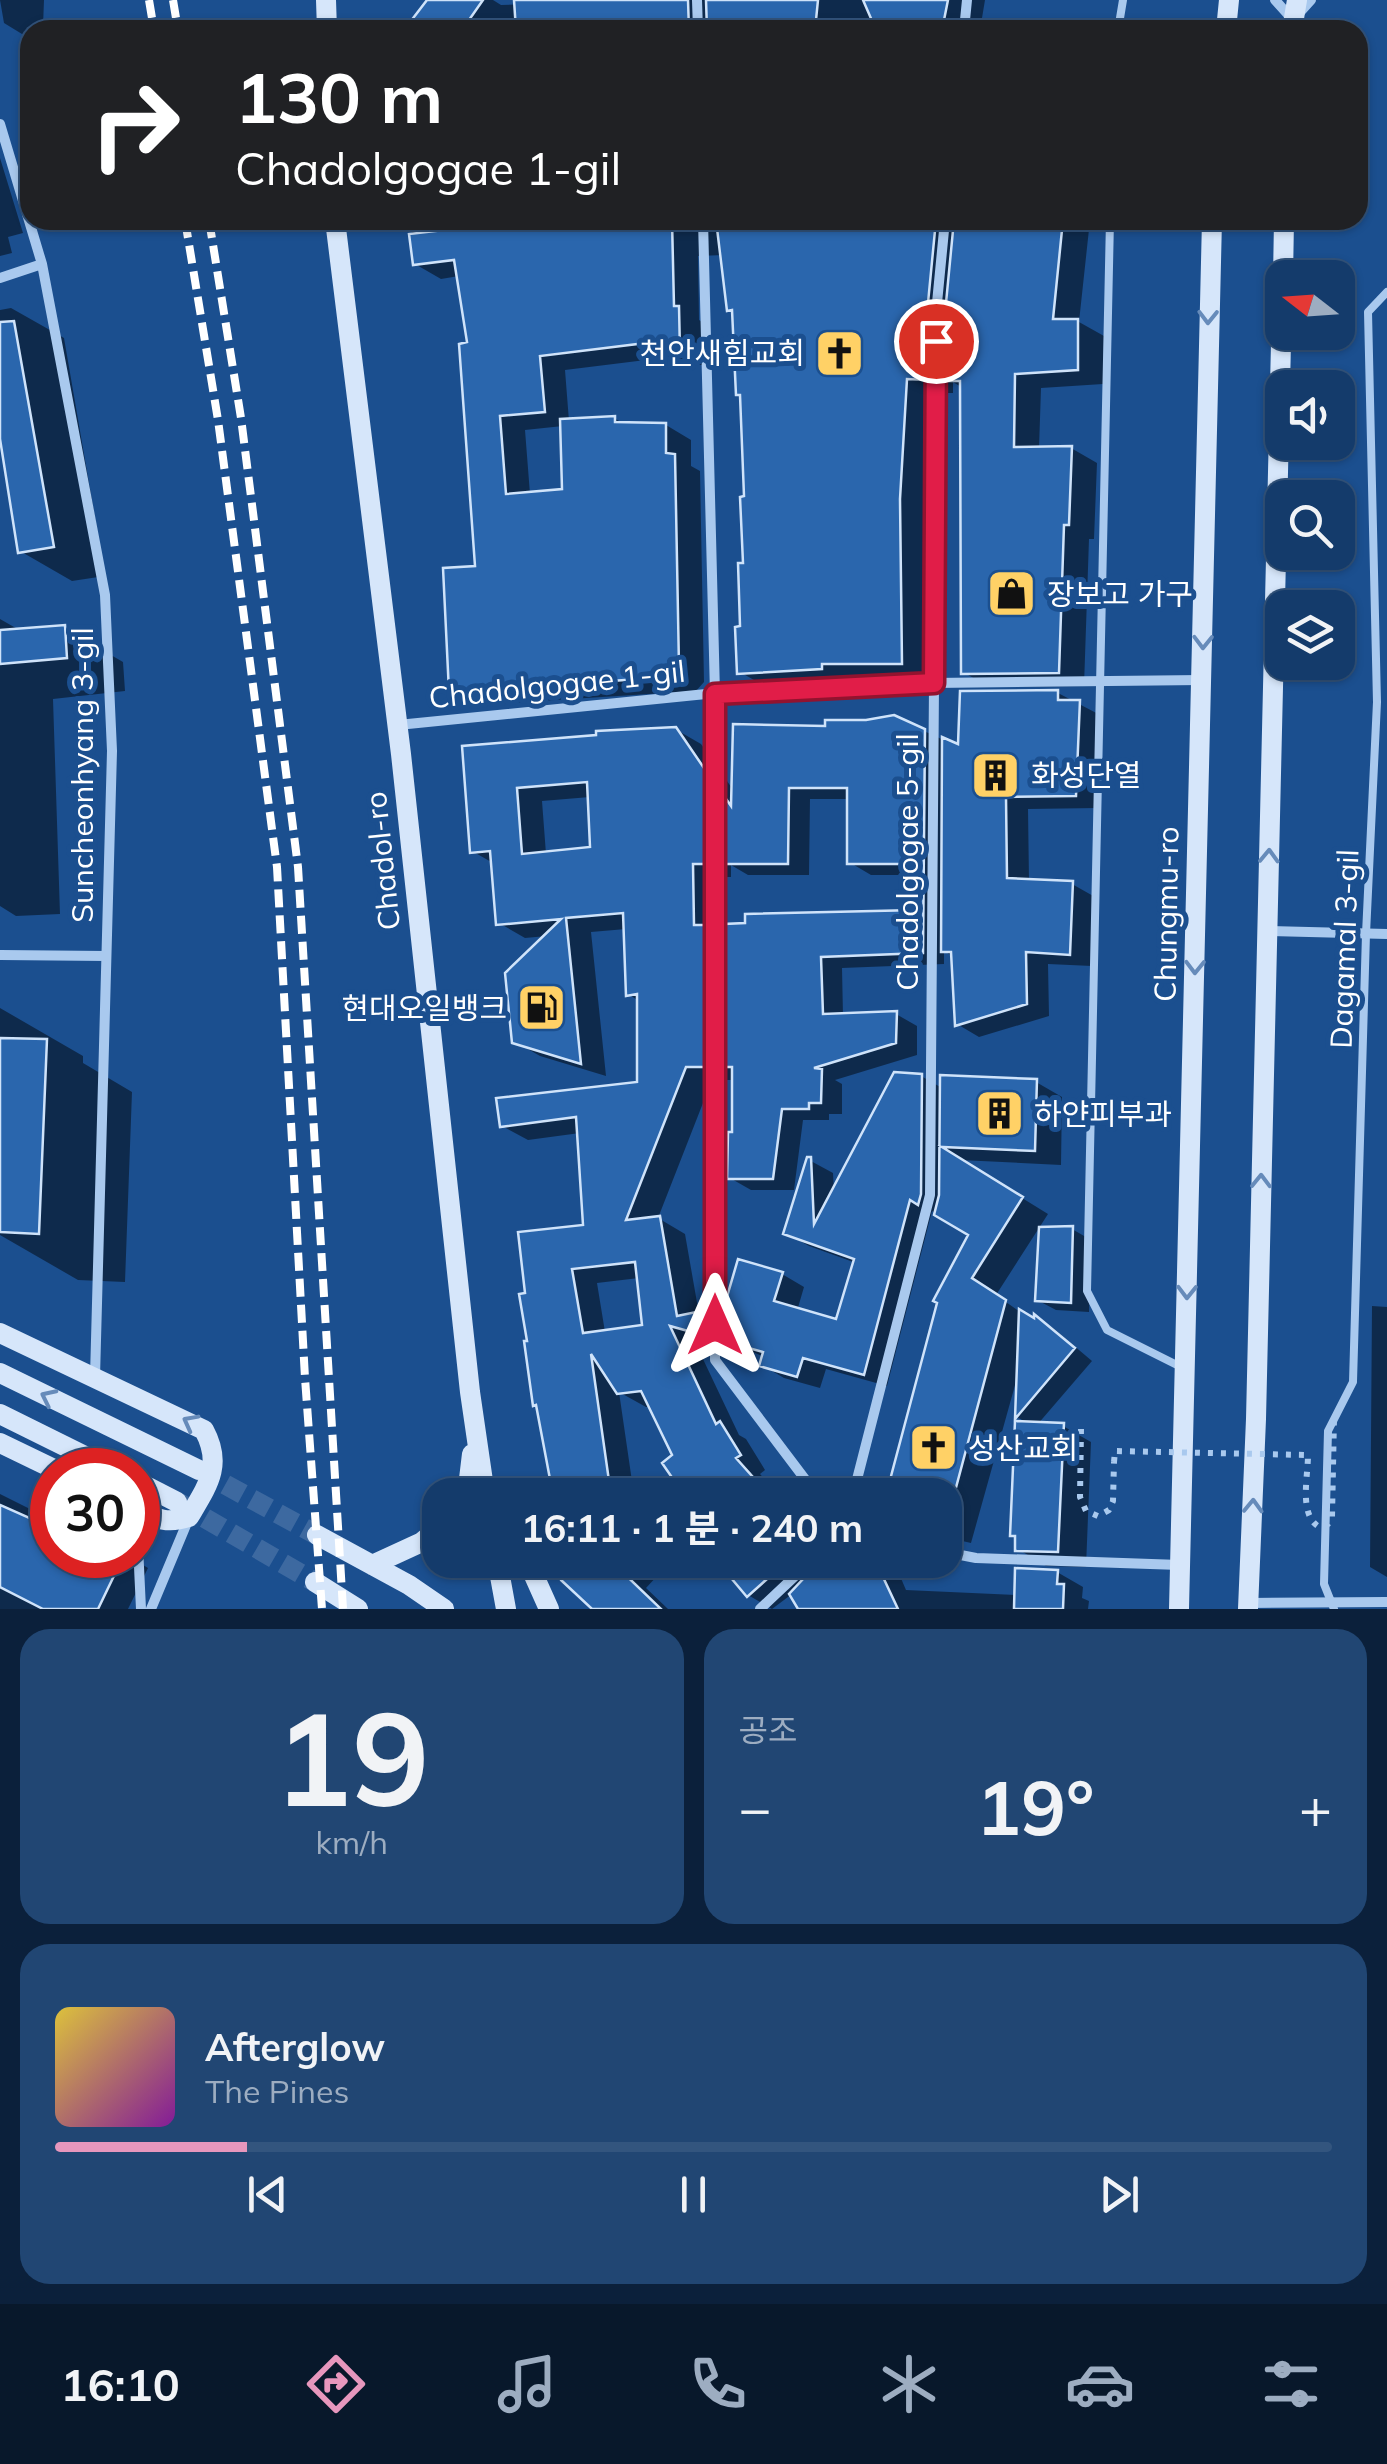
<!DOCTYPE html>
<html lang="ko">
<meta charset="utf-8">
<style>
:root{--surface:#143b6b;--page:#214673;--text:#f1f3f6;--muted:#9dadc1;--line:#33557e;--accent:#e797bd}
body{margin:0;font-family:Mulish,"Noto Sans KR",sans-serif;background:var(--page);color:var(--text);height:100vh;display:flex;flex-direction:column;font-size:38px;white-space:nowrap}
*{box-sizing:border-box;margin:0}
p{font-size:32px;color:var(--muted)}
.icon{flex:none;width:55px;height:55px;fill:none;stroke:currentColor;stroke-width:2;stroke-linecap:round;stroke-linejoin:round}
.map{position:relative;height:1609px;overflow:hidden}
.drawer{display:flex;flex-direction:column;gap:20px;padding:20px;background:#0b203b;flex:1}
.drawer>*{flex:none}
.guide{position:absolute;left:20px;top:20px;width:1348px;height:210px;border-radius:30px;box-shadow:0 2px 8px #0004,0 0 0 2px var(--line);background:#202124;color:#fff;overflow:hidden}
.needle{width:65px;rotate:287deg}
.fabs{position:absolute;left:1265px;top:260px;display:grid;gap:20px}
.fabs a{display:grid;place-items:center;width:90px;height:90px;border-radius:20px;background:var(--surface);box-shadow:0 2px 8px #0004,0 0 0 2px var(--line);font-size:50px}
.speed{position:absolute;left:30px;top:1448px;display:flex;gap:20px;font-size:50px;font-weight:700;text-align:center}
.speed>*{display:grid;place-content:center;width:130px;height:130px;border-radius:50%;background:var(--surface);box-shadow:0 2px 8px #0004,0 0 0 2px var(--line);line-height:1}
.speed .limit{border:15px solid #d22;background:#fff;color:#111}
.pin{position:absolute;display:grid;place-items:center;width:85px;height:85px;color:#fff;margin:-42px;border:5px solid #fff;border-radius:50%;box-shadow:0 2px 10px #0007}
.me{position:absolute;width:110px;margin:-55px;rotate:0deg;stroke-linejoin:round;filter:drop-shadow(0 0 8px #0008)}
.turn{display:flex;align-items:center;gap:35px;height:210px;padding:0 50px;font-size:45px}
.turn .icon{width:130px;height:130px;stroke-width:2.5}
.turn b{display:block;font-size:70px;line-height:85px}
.big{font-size:75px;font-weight:700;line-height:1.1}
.drawer .tile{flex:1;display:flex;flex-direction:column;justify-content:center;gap:15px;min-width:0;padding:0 35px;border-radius:30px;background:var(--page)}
.drawer .dial{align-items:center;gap:0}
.dial b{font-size:130px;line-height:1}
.song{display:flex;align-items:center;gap:30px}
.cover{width:120px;height:120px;border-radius:15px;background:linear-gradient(135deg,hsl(50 70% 55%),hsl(290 70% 35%))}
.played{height:10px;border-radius:5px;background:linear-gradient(90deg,var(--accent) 15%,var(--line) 15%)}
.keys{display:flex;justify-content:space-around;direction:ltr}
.heat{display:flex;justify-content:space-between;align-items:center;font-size:55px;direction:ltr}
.drawer .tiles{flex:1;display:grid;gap:20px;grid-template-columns:1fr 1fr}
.tile:last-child{grid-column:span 2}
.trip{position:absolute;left:422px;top:1478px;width:540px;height:100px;border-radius:30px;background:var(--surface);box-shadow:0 2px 8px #0004,0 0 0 2px var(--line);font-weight:700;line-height:100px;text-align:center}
.dock{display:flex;height:160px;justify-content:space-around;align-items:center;background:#08182b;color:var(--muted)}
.dock .icon{width:70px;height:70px}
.dock .selected{color:var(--accent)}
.dock b{font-size:45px;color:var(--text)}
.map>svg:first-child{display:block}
.shadow{fill:#0007;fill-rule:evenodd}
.building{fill:#2a66ad;stroke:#cfe3fa;stroke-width:2.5;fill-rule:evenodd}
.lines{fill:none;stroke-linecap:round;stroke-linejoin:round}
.secondary-tunnel{stroke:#3d69a0;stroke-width:20;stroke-dasharray:20 10;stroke-linecap:butt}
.path{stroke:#a9c9ee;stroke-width:6;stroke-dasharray:5 8;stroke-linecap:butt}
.lane{stroke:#a9c9ee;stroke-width:8}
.street{stroke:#a9c9ee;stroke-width:10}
.secondary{stroke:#d6e6fa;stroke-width:20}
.rail{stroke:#fff;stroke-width:8;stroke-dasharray:18 8;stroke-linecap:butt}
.path-bridge{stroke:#a9c9ee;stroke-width:6;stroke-dasharray:5 8;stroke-linecap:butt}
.oneway{stroke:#668bba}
.route-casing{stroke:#92132f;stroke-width:25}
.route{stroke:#e11d48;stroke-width:18}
.labels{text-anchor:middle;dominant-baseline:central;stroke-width:10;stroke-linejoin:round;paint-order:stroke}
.poi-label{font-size:30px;fill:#fff;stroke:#1b4f8f;text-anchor:start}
.street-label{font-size:30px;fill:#fff;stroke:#1b4f8f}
</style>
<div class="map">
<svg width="1387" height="1609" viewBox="0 0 1387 1609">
<rect width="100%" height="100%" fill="#1b4f8f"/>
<path class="shadow" d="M 0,0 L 44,0 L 43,27 L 22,34 L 4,23 Z
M 430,0 L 493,0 L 501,5 L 555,3 L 555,0 L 985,0 L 980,30 L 412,30 Z
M 0,158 L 23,233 L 8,237 L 12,253 L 0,256 Z
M 401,220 L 1090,220 L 1079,322 L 1104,336 L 1103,384 L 1041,388 L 1039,449 L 1071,448 L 1097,463 L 1094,539 L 1089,539 L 1084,686 L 989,687 L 963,672 L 963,388 L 953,382 L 953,393 L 933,393 L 925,515 L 927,677 L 848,678 L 847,683 L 766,687 L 740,672 L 747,499 L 735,313 L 729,310 L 724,255 L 698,256 L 699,320 L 704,323 L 705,365 L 674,365 L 662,358 L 565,370 L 569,421 L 614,418 L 626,425 L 666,425 L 691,440 L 691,466 L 700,471 L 704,682 L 696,691 L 477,705 L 451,690 L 478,569 L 470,344 L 459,276 L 441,279 L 415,264 L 411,225 ZM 563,426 L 565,491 L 530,494 L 525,430 Z
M 11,308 L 64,338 L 105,576 L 72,581 L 20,551 L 0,423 L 0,310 Z
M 0,619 L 21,631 L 64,628 L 123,662 L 125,691 L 53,699 L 60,914 L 16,916 L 0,906 Z
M 1058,693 L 1102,716 L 1098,808 L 1028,809 L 1029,881 L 1072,884 L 1095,897 L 1092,966 L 1048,964 L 1049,1016 L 979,1037 L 957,1024 L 954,957 L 944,951 L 944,964 L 842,968 L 843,1016 L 896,1014 L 917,1026 L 917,1055 L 835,1080 L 842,1084 L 842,1114 L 829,1114 L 829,1120 L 803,1120 L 794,1190 L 751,1190 L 730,1178 L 735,1134 L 735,1080 L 712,1080 L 658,1218 L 685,1234 L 699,1314 L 706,1313 L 726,1325 L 782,1274 L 804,1287 L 797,1311 L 837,1322 L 856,1263 L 809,1246 L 786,1233 L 809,1160 L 833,1173 L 834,1192 L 921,1076 L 942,1088 L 1036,1082 L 1062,1097 L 1061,1165 L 960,1160 L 1048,1214 L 996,1295 L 1036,1323 L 1036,1318 L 1053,1328 L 1092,1361 L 1037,1425 L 1063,1426 L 1091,1442 L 1086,1567 L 1046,1566 L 1018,1549 L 1018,1538 L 1012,1535 L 1029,1424 L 1017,1417 L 1019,1371 L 971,1543 L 945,1537 L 945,1495 L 889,1495 L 971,1234 L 932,1211 L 887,1386 L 826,1369 L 820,1388 L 784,1378 L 762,1365 L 764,1357 L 731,1342 L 731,1349 L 693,1338 L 739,1435 L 746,1439 L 765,1470 L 760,1474 L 779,1495 L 686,1495 L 675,1456 L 652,1407 L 646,1407 L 619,1392 L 634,1495 L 555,1495 L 528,1295 L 586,1227 L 580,1133 L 528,1140 L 502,1126 L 640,1084 L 639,1001 L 628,994 L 626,929 L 591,932 L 606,1076 L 540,1056 L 514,1041 L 547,936 L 525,938 L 499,923 L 493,863 L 472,851 L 464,748 L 675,729 L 701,744 L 734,791 L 924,731 L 961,748 ZM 590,797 L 593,850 L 546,854 L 542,801 ZM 810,799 L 850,799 L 849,862 L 871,875 L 919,875 L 919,912 L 726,939 L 719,935 L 718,877 L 731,877 L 731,865 L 748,875 L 809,875 ZM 639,1278 L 644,1327 L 605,1332 L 597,1283 Z
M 0,1008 L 83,1056 L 83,1063 L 132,1092 L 125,1282 L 78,1280 L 0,1235 Z
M 1072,1229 L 1091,1240 L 1089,1312 L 1056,1310 L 1037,1300 Z
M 1372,1306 L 1387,1307 L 1387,1577 L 1370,1567 Z
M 0,1494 L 46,1517 L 41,1526 L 52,1531 L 52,1555 L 126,1555 L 148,1568 L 128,1609 L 0,1609 Z
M 560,1560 L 672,1560 L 646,1588 L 668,1609 L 595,1609 Z
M 727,1560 L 864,1560 L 873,1561 L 900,1576 L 906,1590 L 1016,1595 L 1057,1572 L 1083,1587 L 1082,1598 L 1089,1601 L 1088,1609 L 801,1609 L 792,1594 L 772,1609 L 748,1595 Z"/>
<path class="building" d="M 427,0 L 483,0 L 462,30 L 404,30 Z
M 514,0 L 688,0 L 689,30 L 516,30 Z
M 706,0 L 818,0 L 815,30 L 707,30 Z
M 863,0 L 948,0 L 942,30 L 876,30 Z
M 532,220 L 672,220 L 674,306 L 679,306 L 680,352 L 646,352 L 646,343 L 540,356 L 545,412 L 500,416 L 506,494 L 562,489 L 560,419 L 615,416 L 615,422 L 666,423 L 666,453 L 675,454 L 679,667 L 669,677 L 449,692 L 443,568 L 475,566 L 459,344 L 467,342 L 454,260 L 413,265 L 409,234 Z
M 716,220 L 936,220 L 928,303 L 928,380 L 907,379 L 900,499 L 902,664 L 822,664 L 822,669 L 737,674 L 735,627 L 740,626 L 738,563 L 743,563 L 740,497 L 744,496 L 740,395 L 736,395 L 732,310 L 727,311 Z
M 954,220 L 1063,220 L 1053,319 L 1078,319 L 1078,370 L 1015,374 L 1014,447 L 1072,446 L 1069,525 L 1064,525 L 1059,673 L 961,674 L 960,381 L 945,381 L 946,303 Z
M 14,321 L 54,547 L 18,553 L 0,439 L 0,322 Z
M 65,625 L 67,658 L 0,664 L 0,630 Z
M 1058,690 L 1058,700 L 1080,700 L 1076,796 L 1006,797 L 1007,878 L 1073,881 L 1070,955 L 1026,952 L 1027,1004 L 955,1026 L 951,952 L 941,952 L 942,737 L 958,744 L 960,691 Z
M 894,715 L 925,729 L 923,953 L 821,957 L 823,1014 L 897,1011 L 896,1043 L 814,1068 L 822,1069 L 821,1103 L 809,1103 L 809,1109 L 782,1109 L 773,1179 L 727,1179 L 728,1132 L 732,1132 L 732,1067 L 724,1067 L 724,924 L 745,923 L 745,914 L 917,910 L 916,864 L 847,864 L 847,788 L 789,788 L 788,864 L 724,864 L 724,796 L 731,806 L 733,724 L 825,726 L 825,720 L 866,720 Z
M 676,727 L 706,771 L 706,864 L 693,864 L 694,925 L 706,925 L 706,1067 L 686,1067 L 626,1220 L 660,1216 L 677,1316 L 706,1310 L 706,1336 L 670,1326 L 716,1424 L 720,1421 L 741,1455 L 736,1458 L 769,1495 L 684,1495 L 662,1463 L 672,1455 L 641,1391 L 617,1394 L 591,1354 L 611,1495 L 553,1495 L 536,1405 L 533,1406 L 524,1341 L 527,1341 L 519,1294 L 525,1293 L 518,1232 L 583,1225 L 576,1117 L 500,1127 L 496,1098 L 637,1082 L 637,994 L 626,996 L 623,913 L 566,918 L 581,1064 L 512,1043 L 505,973 L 561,919 L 496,925 L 490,851 L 470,853 L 462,746 L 596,735 L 596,731 ZM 587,782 L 590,847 L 522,854 L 517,788 ZM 635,1262 L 642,1325 L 583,1333 L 572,1269 Z
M 0,1038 L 47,1039 L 39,1234 L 0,1232 Z
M 894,1072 L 922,1074 L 921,1194 L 918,1205 L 910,1200 L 864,1375 L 803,1358 L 797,1377 L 759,1366 L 763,1352 L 724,1341 L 724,1307 L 738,1259 L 783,1272 L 774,1301 L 836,1319 L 854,1259 L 783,1234 L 807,1157 L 811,1157 L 814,1224 Z
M 940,1075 L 1037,1079 L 1035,1151 L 942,1147 L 1023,1197 L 972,1278 L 1006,1300 L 954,1495 L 886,1495 L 937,1303 L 933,1301 L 968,1235 L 934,1215 L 939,1195 Z
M 1073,1226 L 1071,1303 L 1035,1301 L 1039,1227 Z
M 1019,1309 L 1034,1318 L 1034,1314 L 1075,1348 L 1015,1419 Z
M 1015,1421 L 1064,1423 L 1058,1552 L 1015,1551 L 1015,1536 L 1010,1536 Z
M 0,1505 L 52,1528 L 52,1555 L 124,1555 L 98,1609 L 43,1609 L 0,1587 Z
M 557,1560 L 610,1560 L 661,1609 L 592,1609 L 561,1580 Z
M 716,1560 L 799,1560 L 780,1578 L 776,1571 L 747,1597 Z
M 821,1560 L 875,1560 L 898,1609 L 798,1609 L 789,1594 Z
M 1015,1568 L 1058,1570 L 1057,1584 L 1064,1584 L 1063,1609 L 1014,1609 Z"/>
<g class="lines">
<path class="secondary-tunnel" d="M 199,1470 L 317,1535
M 179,1503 L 315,1582"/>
<path class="path" d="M 1081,1429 L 1080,1497 L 1086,1511 L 1098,1516 L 1109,1510 L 1113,1501 L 1114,1462"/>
<path class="lane" d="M 1118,30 L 1123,0
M 1110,220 L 1087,1291 L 1107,1330 L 1183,1368
M 1334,1609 L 1324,1584 L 1328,1431 L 1353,1382 L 1366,934 L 1377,702 L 1368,312 L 1387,292"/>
<path class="street" d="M 697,0 L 698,30
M 1275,0 L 1293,20 L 1311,0
M 964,30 L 967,0
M 0,124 L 42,264 L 105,595 L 112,751 L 95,1377
M 703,220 L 715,694 L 715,1360 L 817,1495
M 0,278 L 42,264
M 398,725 L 706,694 L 933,683 L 1202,680
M 1267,931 L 1387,934
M 0,955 L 106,956
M 853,1495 L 930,1195 L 937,303 L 945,220
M 138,1546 L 141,1609
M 945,1552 L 976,1558 L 1180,1565
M 1248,1603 L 1387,1602
M 151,1609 L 189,1518
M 760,1609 L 812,1560"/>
<path class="secondary" d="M 326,0 L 327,30
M 1226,30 L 1229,0
M 1292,30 L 1297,0
M 335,220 L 401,754 L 470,1392 L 485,1495
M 1283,278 L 1284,220
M 0,1333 L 204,1430 C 223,1465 208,1485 189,1517 C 167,1524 157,1519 138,1510
M 0,1373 L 199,1470
M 0,1414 L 113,1470
M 0,1443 L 56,1470
M 138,1482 L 177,1502
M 460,1495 L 469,1479 L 472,1454
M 317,1535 L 409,1585 L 444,1609
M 497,1560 L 506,1609
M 527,1560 L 549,1609
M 372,1565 L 422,1542 L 440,1527
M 315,1582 L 358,1609
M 1179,1609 L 1212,220
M 1248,1609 L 1256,1419 L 1282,300"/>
<path class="rail" d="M 149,0 L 154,30
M 173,0 L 178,30
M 185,220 L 218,420 L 277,867 L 305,1378 L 322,1609
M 209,220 L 241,418 L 298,867 L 343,1609"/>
<path class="path-bridge" d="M 1114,1462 L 1115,1451 L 1308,1455 C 1308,1478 1298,1517 1321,1528 L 1328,1524 L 1332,1517 L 1334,1418"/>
</g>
<defs><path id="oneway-chevron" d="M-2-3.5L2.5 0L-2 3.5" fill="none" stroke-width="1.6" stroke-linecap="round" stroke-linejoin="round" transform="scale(2.5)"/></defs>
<g class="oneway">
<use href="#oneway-chevron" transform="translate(1208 317) rotate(91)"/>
<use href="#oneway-chevron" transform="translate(1203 642) rotate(91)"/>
<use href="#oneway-chevron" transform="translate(1269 856) rotate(-88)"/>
<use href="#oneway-chevron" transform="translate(1195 967) rotate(91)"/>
<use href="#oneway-chevron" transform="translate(1261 1181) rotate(-89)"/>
<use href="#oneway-chevron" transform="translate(1187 1292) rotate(91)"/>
<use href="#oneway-chevron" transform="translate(48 1397) rotate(-154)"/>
<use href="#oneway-chevron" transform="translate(190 1422) rotate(-152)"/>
<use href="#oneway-chevron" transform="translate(1253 1506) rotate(-88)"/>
</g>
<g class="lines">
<defs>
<path id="route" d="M 715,1325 L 715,694 L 934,683 L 936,341"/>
</defs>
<use href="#route" class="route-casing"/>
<use href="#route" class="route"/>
</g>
<defs>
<symbol id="church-square" viewBox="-11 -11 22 22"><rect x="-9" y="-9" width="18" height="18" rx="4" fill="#ffd166" stroke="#1b4f8f"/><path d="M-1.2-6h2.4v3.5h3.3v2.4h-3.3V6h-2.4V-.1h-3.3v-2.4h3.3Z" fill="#111"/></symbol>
<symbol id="shop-square" viewBox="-11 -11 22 22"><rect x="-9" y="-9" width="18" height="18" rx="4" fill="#ffd166" stroke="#1b4f8f"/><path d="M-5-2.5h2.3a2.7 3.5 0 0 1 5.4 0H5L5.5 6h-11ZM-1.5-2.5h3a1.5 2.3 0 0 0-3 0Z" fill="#111"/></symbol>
<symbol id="building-square" viewBox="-11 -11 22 22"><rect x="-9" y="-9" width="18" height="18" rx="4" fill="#ffd166" stroke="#1b4f8f"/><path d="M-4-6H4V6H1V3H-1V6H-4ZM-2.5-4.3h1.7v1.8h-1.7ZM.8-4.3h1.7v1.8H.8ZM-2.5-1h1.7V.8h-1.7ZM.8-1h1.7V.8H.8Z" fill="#111"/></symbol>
<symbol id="fuel-square" viewBox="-11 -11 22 22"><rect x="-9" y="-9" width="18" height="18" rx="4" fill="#ffd166" stroke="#1b4f8f"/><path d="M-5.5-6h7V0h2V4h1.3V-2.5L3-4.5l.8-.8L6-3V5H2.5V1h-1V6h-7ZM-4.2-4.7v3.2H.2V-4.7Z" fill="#111"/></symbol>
</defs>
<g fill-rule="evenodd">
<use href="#church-square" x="812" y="326" width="55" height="55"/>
<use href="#shop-square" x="984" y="566" width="55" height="55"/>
<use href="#building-square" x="968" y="748" width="55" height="55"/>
<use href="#fuel-square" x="514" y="980" width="55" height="55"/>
<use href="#building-square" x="972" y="1086" width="55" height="55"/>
<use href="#church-square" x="906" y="1420" width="55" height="55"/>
</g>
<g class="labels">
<g class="poi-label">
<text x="805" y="353" text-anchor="end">천안새힘교회</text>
<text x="1047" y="594">장보고 가구</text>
<text x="1031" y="775">화성단열</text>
<text x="507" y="1008" text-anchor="end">현대오일뱅크</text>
<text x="1034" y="1114">하얀피부과</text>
<text x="968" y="1448">성산교회</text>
</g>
<g class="street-label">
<text transform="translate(557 684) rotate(-6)">Chadolgogae 1-gil</text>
<text transform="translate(82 775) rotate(-90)">Suncheonhyang 3-gil</text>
<text transform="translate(382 861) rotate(-96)">Chadol-ro</text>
<text transform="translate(907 862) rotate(-90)">Chadolgogae 5-gil</text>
<text transform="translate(1166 914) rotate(-89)">Chungmu-ro</text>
<text transform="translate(1344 949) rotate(-88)">Dagamal 3-gil</text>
</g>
</g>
</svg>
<div class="fabs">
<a><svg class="needle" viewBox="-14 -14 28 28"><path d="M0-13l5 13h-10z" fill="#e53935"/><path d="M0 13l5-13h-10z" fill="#9dadc1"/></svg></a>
<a><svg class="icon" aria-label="sound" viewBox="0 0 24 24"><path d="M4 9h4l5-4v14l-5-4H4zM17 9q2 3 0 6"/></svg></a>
<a><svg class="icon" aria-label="search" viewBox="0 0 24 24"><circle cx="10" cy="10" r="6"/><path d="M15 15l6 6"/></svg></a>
<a><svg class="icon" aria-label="layers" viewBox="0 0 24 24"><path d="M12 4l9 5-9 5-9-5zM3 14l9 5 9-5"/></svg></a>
</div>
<div class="speed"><div class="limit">30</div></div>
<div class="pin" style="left:936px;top:341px;background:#d93025"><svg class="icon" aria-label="arrive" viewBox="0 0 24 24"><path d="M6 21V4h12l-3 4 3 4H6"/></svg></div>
<svg class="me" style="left:715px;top:1325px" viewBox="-20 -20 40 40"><path d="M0-17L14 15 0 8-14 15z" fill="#e11d48" stroke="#fff" stroke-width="4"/></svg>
<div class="trip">16:11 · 1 분 · 240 m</div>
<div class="guide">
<div class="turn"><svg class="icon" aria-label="right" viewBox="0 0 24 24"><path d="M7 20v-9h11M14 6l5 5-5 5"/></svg><div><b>130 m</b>Chadolgogae 1-gil</div></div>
</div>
</div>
<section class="drawer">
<div class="tiles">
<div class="tile dial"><b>19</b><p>km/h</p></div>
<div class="tile"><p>공조</p>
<div class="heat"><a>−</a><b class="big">19°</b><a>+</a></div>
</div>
<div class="tile">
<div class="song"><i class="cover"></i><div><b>Afterglow</b><p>The Pines</p></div></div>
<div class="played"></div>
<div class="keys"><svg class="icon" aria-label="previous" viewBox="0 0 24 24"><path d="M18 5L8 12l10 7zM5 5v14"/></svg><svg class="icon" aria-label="pause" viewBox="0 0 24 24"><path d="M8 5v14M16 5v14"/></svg><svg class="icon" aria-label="next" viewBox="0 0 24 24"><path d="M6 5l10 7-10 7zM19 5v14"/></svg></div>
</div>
</div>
</section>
<nav class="dock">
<b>16:10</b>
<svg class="icon selected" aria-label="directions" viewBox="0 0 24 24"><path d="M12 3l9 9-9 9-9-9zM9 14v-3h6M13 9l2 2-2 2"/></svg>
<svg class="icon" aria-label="music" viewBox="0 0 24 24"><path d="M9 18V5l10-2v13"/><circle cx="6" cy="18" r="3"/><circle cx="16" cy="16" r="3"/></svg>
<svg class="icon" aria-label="phone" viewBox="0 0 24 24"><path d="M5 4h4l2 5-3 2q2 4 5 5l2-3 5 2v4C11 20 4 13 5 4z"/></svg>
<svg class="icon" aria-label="climate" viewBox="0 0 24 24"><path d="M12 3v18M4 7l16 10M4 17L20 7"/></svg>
<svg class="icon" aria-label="car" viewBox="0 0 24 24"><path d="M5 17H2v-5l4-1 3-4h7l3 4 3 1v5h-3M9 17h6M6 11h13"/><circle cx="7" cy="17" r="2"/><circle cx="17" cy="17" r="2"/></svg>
<svg class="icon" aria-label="filters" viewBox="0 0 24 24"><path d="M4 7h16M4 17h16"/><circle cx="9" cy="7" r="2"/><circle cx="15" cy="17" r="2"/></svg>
</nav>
